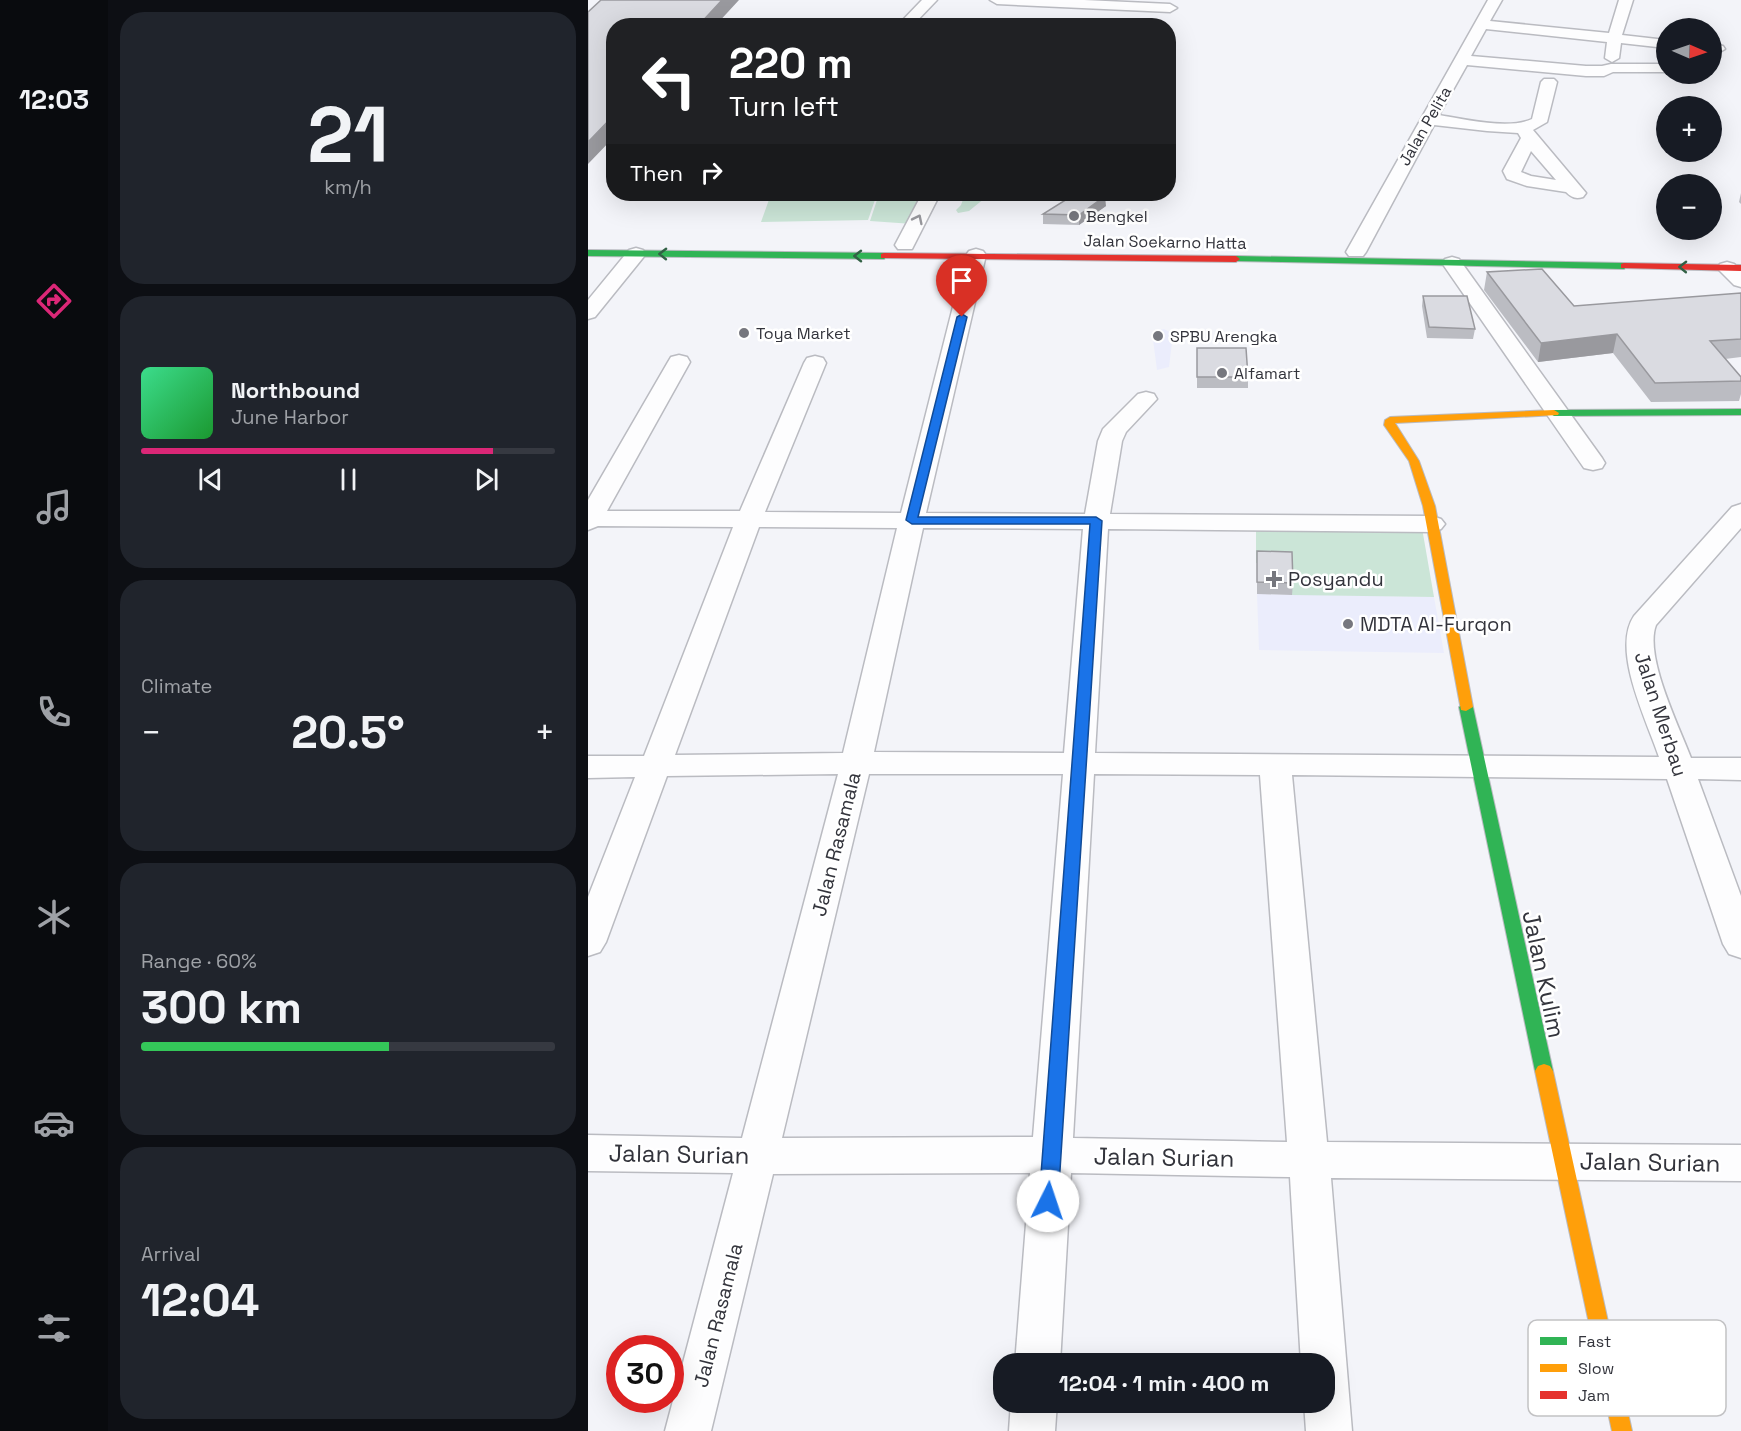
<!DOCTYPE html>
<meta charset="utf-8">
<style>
:root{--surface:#171b24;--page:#20242c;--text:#f1f3f6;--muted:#9ea1a6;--line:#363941;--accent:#db2777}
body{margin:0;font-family:"Space Grotesk",sans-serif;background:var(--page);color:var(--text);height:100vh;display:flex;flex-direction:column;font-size:22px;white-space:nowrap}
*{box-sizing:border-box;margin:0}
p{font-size:20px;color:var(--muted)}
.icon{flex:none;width:33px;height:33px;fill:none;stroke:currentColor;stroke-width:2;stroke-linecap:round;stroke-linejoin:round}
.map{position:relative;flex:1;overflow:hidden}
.details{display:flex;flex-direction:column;gap:12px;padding:12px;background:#0d0f14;width:480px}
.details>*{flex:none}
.hud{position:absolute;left:18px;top:18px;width:570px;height:183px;border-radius:24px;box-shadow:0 6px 24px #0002;background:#202124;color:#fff;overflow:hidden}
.needle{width:39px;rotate:92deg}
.fabs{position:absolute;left:1068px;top:18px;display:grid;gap:12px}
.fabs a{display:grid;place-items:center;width:66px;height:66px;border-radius:50%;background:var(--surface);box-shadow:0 6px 24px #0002;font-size:30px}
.speed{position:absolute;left:18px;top:1335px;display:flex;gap:12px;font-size:30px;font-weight:700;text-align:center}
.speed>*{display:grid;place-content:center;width:78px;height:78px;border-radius:50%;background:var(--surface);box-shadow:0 6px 24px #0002;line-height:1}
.speed .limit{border:9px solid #d22;background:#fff;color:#111}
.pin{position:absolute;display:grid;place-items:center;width:51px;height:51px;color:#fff;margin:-62px -26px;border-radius:50% 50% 50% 0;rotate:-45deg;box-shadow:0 0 6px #0007}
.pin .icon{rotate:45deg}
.me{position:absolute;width:66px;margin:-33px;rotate:4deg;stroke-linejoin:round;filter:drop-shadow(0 0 4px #0008)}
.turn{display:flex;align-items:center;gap:21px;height:126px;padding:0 24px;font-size:27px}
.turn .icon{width:78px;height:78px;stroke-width:2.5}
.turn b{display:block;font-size:42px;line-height:51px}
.then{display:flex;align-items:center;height:57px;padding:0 24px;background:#0003;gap:12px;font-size:22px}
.big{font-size:45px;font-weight:700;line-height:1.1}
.details .card{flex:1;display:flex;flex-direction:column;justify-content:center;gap:9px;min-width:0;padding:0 21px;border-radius:24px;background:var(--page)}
.details .dial{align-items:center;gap:0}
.dial b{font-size:78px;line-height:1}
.song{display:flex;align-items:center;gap:18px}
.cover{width:72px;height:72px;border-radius:9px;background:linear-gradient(135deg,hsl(150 70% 55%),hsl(130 70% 35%))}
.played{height:6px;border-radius:3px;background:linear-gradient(90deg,var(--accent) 85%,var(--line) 85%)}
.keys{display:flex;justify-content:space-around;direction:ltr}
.heat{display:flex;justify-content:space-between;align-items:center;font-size:33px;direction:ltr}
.charge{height:9px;border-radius:4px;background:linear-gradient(90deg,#34c759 60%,var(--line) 0)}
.trip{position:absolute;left:405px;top:1353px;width:342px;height:60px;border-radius:24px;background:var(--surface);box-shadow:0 6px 24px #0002;font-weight:700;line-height:60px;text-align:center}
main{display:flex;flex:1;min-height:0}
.dock{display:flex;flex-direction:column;width:108px;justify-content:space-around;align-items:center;background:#090b0e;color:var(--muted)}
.dock .icon{width:42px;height:42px}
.dock .active{color:var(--accent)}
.dock b{font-size:27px;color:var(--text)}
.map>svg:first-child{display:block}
.built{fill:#ebedfc}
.green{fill:#cbe5d7}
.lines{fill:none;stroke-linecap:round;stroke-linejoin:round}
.street-casing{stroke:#babbc1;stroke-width:3}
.fast-casing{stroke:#babbc1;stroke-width:2}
.slow-casing{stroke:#babbc1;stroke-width:2}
.jam-casing{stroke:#babbc1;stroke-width:2}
.street{fill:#fdfdfe;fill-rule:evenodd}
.fast{fill:#30b455;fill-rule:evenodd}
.slow{fill:#ff9f0a;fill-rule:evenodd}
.jam{fill:#e5322d;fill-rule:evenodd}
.wall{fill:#bbbcc2}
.shaded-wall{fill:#99999e}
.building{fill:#dadbe1;stroke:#99999e;stroke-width:1.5}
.oneway{stroke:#98989d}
.oneway2{stroke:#326145}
.route{fill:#1a73e8;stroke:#114b97;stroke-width:1.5}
.poi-dot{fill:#76777e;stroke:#fff;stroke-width:2}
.labels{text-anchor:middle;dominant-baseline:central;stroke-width:5;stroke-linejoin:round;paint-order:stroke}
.far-street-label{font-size:16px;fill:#33343c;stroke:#fff}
.far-poi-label{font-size:16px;fill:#33343c;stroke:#fff;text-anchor:start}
.poi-label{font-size:20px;fill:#33343c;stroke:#fff;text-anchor:start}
.street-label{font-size:20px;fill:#33343c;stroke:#fff}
.near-street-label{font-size:24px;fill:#33343c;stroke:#fff}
.key{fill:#fff;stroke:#c2c2c4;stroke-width:1.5}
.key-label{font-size:16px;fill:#33343c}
</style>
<main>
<nav class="dock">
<b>12:03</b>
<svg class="icon active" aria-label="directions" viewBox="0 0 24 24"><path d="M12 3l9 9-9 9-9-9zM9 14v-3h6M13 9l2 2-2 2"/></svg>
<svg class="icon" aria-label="music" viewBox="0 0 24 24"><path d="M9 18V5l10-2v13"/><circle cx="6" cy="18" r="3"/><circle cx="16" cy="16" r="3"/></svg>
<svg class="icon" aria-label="phone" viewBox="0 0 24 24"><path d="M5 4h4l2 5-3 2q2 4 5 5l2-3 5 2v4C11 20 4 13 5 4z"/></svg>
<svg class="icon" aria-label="climate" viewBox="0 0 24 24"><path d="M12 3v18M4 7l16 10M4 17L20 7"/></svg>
<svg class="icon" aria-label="car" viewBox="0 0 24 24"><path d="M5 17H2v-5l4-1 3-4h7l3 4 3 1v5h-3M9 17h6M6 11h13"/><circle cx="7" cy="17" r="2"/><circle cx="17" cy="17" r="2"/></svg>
<svg class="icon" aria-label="filters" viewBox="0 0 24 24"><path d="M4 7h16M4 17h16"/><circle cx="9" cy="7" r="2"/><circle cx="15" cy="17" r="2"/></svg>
</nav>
<section class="details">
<div class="card dial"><b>21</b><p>km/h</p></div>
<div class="card">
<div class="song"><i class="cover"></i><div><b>Northbound</b><p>June Harbor</p></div></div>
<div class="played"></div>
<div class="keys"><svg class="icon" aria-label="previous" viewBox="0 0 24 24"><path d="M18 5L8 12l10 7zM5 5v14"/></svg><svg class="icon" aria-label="pause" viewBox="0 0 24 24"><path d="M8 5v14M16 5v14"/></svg><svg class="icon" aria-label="next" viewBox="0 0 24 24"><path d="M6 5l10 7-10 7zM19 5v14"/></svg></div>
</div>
<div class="card"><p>Climate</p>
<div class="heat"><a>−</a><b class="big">20.5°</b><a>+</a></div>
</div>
<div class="card"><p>Range · 60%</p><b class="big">300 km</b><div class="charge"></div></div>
<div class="card"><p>Arrival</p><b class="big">12:04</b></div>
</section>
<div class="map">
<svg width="1153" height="1431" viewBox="0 0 1153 1431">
<rect width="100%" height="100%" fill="#f3f4f9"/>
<path class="built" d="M 576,329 L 585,334 L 581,367 L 569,370 L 564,332 Z
M 669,594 L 846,597 L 856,653 L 671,650 Z"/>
<path class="green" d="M 183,194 L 289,194 L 280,220 L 173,222 Z
M 291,194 L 337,194 L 325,224 L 282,221 Z
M 377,194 L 402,194 L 381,211 L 370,213 L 368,210 L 373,205 Z
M 668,527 L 834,528 L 846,597 L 704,595 L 703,564 L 668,563 Z"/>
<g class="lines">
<defs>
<path id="street" d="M 334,0 L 349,0 L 324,26 L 309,26 Z
M 402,0 L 496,0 L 582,4 L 589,8 L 582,12 L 409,4 Z
M 900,0 L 914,0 L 902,21 L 1021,33 L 1031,0 L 1045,0 L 1034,35 L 1078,40 L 1078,48 L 1033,43 L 1031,58 L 1024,62 L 1017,58 L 1019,42 L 898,29 L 883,56 L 998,66 L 1014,66 L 1023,64 L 1078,64 L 1078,72 L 1025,72 L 1016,76 L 998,76 L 879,65 L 851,115 C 876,119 921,130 944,119 L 953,82 L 956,79 L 966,79 L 969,82 L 959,122 L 945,130 L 998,193 L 995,197 C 988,199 984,198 978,192 L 939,186 L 919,179 L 915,171 L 933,138 L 930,133 L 899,131 L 846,125 L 778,252 L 775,256 L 761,256 L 758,252 ZM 943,151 L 968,180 L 943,176 L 933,172 Z
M 1124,44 L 1135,46 L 1137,49 L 1130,53 L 1124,52 Z
M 334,194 L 352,194 L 324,249 L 310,249 L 307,245 Z
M 48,248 L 55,250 L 58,254 L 7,317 L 0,319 L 0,300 L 41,250 Z
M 388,249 L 395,251 L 398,255 L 338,513 L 497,514 L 510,441 L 515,429 L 550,394 L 558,392 L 566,394 L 569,399 L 538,432 L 534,441 L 522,514 L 844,516 L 853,519 L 857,524 L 853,529 L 844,532 L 520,529 L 507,753 L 1071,757 C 1059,721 1023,650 1046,616 L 1144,507 L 1153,504 L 1153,528 L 1068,625 C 1056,656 1091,726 1103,758 L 1153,758 L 1153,780 L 1110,779 L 1153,896 L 1153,958 L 1141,954 L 1135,944 L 1079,779 L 704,775 L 739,1142 L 1153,1145 L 1153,1181 L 743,1178 L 764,1431 L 718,1431 L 716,1402 L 736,1402 L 736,1364 L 713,1364 L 702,1177 L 483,1173 L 472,1364 L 427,1364 L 442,1173 L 185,1174 L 123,1431 L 77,1431 L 145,1173 L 0,1171 L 0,1135 L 154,1138 L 250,774 L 79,776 L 18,942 L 12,952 L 0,956 L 0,897 L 47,777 L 0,778 L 0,756 L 56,756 L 145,527 L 10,526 L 0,530 L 0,500 L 80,362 L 83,357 L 91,355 L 99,357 L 102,362 L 19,511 L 152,511 L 216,363 L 219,358 L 227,356 L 235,358 L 238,363 L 177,512 L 313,513 L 378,255 L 381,251 ZM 171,527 L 309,528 L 255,753 L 87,755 ZM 335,528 L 495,529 L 476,753 L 286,752 ZM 281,774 L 475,774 L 445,1137 L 194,1138 ZM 506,774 L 672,775 L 699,1142 L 485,1138 Z
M 864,257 L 871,259 L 1014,458 L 1017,463 L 1014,468 L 1005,470 L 996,468 L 854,263 L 857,259 Z
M 1139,262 L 1146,264 L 1153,270 L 1153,287 L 1146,285 L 1129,268 L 1132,264 Z
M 423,1402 L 469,1402 L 467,1431 L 421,1431 Z"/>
<path id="fast" d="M 0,250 L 296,253 L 300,256 L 296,259 L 0,256 Z
M 648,256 L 1036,263 L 1040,266 L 1036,269 L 645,261 L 645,257 Z
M 1153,409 L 1153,415 L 966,416 L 961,413 L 966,410 Z
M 878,703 L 885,707 L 965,1071 L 962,1076 L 956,1078 L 950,1076 L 947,1071 L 871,707 Z"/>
<path id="slow" d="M 966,410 L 971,413 L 970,415 L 807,423 L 831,461 L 847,506 L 885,707 L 878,711 L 873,710 L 835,506 L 821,461 L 796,425 L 797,420 L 802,417 Z
M 956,1064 L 962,1066 L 965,1071 L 1044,1431 L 1024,1431 L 947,1071 L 950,1066 Z"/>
<path id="jam" d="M 296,253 L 648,256 L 652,259 L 648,262 L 293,258 L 293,254 Z
M 1036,263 L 1153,265 L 1153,271 L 1033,268 L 1033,264 Z"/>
</defs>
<use href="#street" class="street-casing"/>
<use href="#fast" class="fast-casing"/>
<use href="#slow" class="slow-casing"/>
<use href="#jam" class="jam-casing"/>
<use href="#street" class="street"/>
<use href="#fast" class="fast"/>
<use href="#slow" class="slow"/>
<use href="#jam" class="jam"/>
</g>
<path class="wall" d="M 1153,193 L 1153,204 L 1151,202 Z
M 518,206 L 491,225 L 455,224 L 455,214 Z
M 899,272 L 986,306 L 1153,293 L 1153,357 L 1137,359 L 1153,377 L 1153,394 L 1151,401 L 1063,402 L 1025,353 L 950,362 L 896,290 Z
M 835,296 L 887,329 L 885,339 L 839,338 L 834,306 Z
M 609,348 L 660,377 L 660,388 L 609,388 Z
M 669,551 L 705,583 L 704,595 L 669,594 Z"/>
<path class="shaded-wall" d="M 134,0 L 151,0 L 127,26 L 110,26 Z
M 26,115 L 26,137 L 0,164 L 0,142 Z
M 517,196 L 518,206 L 491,225 L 491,215 Z
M 1029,334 L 1025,353 L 950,362 L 953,343 Z"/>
<path class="building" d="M 13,0 L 134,0 L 110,26 L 26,26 L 26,115 L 0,142 L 0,12 Z
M 487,194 L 506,194 L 517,196 L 491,215 L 455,214 Z
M 954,269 L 986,306 L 1153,293 L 1153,339 L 1122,341 L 1153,377 L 1153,381 L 1067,383 L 1029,334 L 953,343 L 899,272 Z
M 835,296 L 879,296 L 887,329 L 841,327 Z
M 609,348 L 658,348 L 660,377 L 609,377 Z
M 669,551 L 704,552 L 705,583 L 669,582 Z"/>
<defs><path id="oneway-chevron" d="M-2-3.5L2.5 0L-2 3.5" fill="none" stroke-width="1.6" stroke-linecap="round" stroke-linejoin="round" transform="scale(1.5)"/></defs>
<use class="oneway" href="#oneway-chevron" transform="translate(330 219) rotate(-64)"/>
<g class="oneway2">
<use href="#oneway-chevron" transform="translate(75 254) rotate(-179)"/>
<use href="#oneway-chevron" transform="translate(270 256) rotate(180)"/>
<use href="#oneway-chevron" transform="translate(1095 267) rotate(-179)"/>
</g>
<path class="route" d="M 374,314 L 379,317 L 330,517 L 508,517 L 514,521 L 470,1201 L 467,1207 L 460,1210 L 454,1207 L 451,1201 L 502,524 L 324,524 L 318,520 L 369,317 Z"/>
<g class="poi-dot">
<circle cx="486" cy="216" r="6"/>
<circle cx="156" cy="333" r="6"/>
<circle cx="570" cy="336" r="6"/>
<circle cx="634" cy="373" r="6"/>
<path d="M683 570h6v6h6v6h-6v6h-6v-6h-6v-6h6z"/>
<circle cx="760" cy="624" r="6"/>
</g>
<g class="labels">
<g class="far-street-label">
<text transform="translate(837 126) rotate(-60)">Jalan Pelita</text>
<text transform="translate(577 242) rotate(1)">Jalan Soekarno Hatta</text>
</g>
<g class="far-poi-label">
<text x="498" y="216">Bengkel</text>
<text x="168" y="333">Toya Market</text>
<text x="582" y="336">SPBU Arengka</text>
<text x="646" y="373">Alfamart</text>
</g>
<g class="poi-label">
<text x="700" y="579">Posyandu</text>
<text x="772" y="624">MDTA Al-Furqon</text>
</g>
<g class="street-label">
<text transform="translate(1073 714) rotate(72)">Jalan Merbau</text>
<text transform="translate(248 844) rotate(-76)">Jalan Rasamala</text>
<text transform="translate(130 1315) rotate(-76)">Jalan Rasamala</text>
</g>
<g class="near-street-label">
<text transform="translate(956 974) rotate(78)">Jalan Kulim</text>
<text transform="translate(91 1154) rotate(1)">Jalan Surian</text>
<text transform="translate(576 1157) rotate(1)">Jalan Surian</text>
<text transform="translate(1062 1162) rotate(1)">Jalan Surian</text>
</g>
</g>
<rect x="940" y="1320" width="198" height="96" rx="9" class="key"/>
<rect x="952" y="1337" width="27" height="8" fill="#30b455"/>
<rect x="952" y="1364" width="27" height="8" fill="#ff9f0a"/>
<rect x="952" y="1391" width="27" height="8" fill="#e5322d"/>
<g class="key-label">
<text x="990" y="1347">Fast</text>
<text x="990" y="1374">Slow</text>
<text x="990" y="1401">Jam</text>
</g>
</svg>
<div class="fabs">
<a><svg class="needle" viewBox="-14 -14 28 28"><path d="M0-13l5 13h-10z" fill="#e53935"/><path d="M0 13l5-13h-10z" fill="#9ea1a6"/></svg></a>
<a>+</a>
<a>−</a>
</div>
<div class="speed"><div class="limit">30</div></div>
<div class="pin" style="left:374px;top:317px;background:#d93025"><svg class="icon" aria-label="arrive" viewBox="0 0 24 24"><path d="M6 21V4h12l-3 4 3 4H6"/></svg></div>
<svg class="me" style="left:460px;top:1201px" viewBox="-20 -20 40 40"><circle r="19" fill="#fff"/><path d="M0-13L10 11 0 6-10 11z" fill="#1a73e8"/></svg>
<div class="trip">12:04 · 1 min · 400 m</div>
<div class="hud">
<div class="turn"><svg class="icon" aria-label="left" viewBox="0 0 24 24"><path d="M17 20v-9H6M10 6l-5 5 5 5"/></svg><div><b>220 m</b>Turn left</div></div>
<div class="then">Then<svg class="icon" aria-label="right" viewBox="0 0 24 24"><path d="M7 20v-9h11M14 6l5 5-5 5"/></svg></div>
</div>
</div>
</main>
